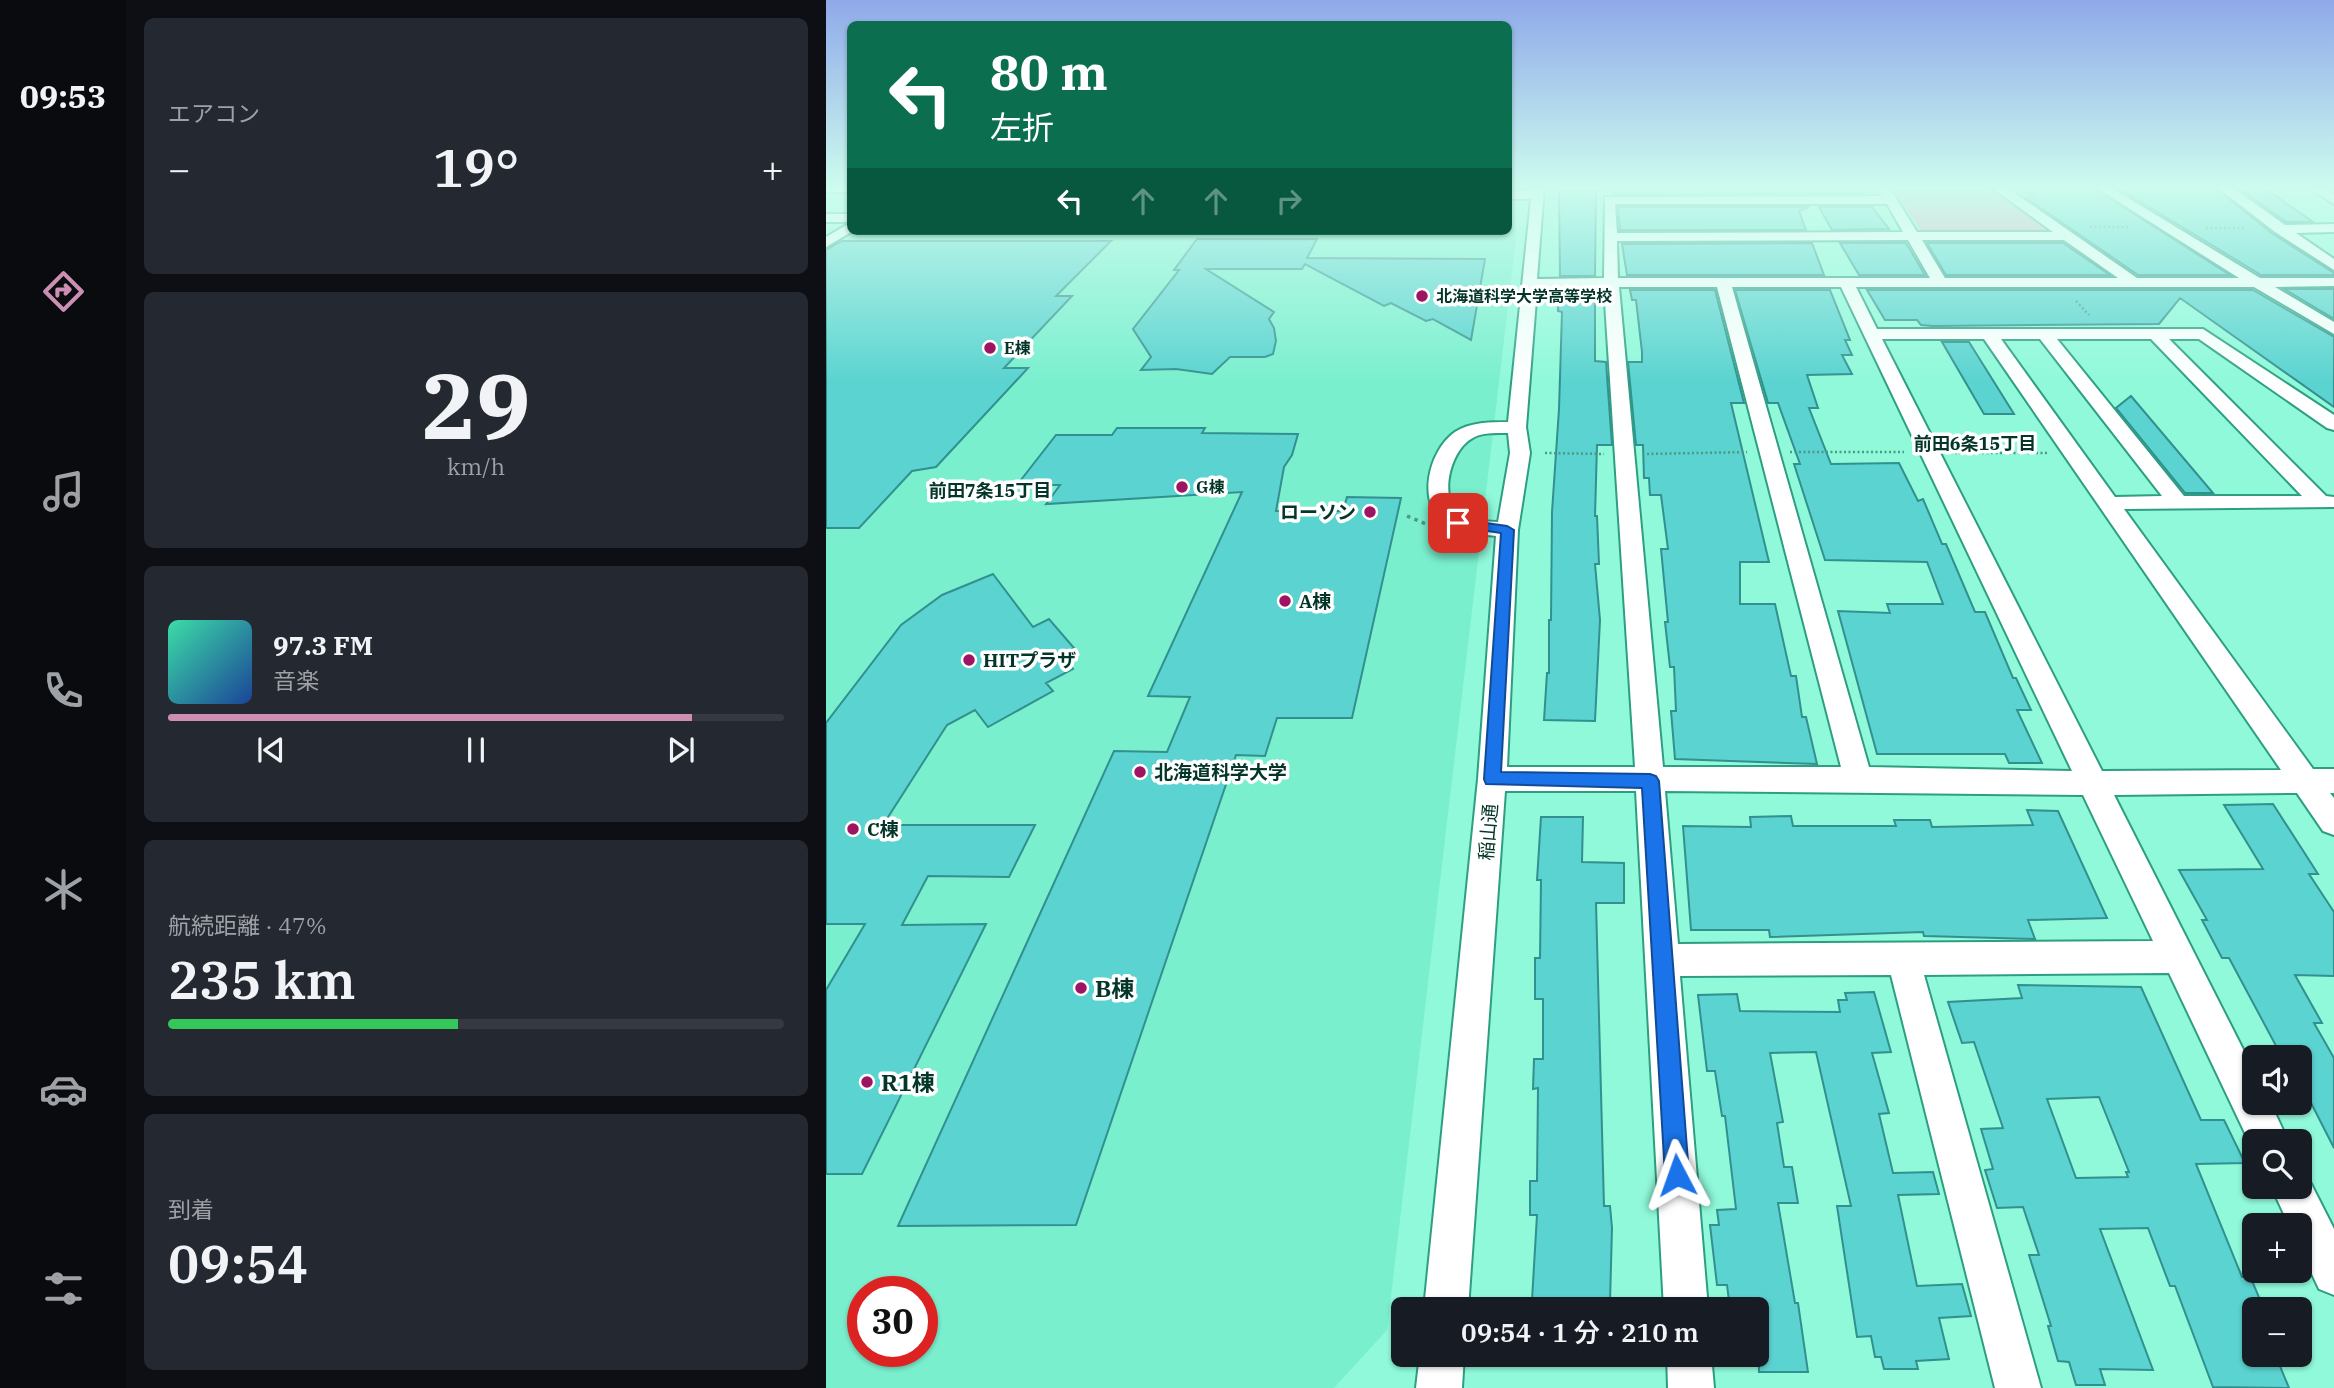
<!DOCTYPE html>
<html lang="ja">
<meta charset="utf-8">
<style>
:root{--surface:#171b24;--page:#242831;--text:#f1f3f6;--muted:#9ea1a6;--line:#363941;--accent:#cc8fb3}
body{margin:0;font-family:"IBM Plex Serif","Noto Sans JP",serif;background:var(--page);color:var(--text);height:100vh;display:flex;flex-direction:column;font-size:26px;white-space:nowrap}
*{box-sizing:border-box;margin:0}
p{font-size:23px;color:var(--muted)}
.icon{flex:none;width:38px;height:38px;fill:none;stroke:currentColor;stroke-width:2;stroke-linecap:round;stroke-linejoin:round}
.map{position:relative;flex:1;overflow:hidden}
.sheet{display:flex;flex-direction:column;gap:18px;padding:18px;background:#0d0f14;width:700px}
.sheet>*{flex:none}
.top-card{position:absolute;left:21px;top:21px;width:665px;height:214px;border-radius:10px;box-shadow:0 2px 5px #0004;background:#0b6e4f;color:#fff;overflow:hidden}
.fabs{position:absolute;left:1416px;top:1045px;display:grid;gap:14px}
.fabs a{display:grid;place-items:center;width:70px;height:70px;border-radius:10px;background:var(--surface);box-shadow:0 2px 5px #0004;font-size:35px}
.speed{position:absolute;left:21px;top:1276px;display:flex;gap:14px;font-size:35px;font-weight:700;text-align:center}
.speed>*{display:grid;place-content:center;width:91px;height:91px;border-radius:50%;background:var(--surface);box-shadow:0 2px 5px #0004;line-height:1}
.speed .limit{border:10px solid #d22;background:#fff;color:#111}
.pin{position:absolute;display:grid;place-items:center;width:60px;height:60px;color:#fff;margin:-30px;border-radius:14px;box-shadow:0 4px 10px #0006}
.me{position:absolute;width:77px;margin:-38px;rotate:356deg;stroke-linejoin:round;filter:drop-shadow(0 0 5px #0008)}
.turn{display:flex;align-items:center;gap:24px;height:147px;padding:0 28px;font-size:32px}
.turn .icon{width:91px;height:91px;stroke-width:2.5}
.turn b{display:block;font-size:49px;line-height:60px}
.lanes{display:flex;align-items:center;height:66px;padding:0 28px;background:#0003;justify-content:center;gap:35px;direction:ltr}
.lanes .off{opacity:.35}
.big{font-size:52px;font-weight:600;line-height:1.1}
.sheet .card{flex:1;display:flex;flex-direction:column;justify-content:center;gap:10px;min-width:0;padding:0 24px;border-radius:10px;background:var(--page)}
.sheet .dial{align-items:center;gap:0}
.dial b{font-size:91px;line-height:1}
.song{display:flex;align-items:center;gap:21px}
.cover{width:84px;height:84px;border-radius:10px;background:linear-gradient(135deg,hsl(160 70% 55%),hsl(220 70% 35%))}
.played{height:7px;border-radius:4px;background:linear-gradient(90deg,var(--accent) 85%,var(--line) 85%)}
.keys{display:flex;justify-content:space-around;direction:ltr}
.heat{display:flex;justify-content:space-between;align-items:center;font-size:38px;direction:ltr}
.charge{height:10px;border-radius:5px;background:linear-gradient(90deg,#34c759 47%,var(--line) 0)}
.trip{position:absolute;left:565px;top:1297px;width:378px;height:70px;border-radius:10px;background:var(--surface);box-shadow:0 2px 5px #0004;font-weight:600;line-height:70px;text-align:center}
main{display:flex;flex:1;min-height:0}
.tab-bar{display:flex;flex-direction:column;width:126px;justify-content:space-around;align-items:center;background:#090b0e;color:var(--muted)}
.tab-bar .icon{width:49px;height:49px}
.tab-bar .current{color:var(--accent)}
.tab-bar b{font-size:32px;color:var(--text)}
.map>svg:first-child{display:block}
.built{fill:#7aefce;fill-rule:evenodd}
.green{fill:#eba0bf}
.building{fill:#5bd3d0;stroke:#32908e;stroke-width:2;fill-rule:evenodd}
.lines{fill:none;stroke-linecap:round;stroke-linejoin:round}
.minor-casing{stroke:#2e9e83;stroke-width:4}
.path-far1{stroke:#4c9a84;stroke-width:2.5;stroke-dasharray:2 2.5;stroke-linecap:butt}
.path{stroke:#4c9a84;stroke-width:3.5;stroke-dasharray:3.5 4.5;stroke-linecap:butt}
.minor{fill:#fff;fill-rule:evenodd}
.route{fill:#1a73e8;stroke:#114b97;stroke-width:2}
.poi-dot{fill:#9e1462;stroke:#fff;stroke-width:2.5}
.labels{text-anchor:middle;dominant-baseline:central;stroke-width:7;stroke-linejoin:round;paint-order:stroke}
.far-poi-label{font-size:16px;font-weight:bold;fill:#043529;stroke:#fff;text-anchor:start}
.far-neighbourhood-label{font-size:18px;font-weight:bold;fill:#043529;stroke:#fff}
.poi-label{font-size:19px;font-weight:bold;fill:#043529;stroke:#fff;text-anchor:start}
.street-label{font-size:19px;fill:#043529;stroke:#fff}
.near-poi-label{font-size:23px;font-weight:bold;fill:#043529;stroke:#fff;text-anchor:start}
</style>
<main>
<nav class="tab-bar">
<b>09:53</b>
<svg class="icon current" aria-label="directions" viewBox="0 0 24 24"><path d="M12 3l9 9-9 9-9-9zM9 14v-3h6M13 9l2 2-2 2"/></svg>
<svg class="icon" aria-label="music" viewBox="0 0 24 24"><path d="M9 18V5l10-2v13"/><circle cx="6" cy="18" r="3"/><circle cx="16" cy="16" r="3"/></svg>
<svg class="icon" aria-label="phone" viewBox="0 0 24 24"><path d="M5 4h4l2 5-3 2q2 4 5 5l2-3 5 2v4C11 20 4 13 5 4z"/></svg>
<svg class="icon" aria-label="climate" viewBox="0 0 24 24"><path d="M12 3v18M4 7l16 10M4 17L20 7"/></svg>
<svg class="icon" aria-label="car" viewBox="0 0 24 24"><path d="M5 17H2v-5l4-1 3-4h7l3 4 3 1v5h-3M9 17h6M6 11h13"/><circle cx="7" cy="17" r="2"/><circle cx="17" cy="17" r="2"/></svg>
<svg class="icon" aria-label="filters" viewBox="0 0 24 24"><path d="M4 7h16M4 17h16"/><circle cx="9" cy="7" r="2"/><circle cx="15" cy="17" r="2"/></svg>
</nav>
<section class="sheet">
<div class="card"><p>エアコン</p>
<div class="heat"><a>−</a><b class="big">19°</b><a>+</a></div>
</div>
<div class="card dial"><b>29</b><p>km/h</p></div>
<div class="card">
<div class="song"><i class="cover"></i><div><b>97.3 FM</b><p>音楽</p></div></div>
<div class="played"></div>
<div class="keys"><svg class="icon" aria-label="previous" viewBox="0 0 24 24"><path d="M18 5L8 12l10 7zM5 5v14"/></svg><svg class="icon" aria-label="pause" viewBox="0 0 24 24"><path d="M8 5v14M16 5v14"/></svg><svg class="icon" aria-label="next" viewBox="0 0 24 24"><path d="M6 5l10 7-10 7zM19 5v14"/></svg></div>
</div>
<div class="card"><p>航続距離 · 47%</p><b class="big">235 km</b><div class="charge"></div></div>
<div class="card"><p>到着</p><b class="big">09:54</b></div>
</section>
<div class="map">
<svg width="1508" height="1388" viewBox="0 0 1508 1388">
<rect width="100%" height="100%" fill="#90f9da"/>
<path class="built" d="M 683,230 L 691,230 L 561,1330 L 508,1388 L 0,1388 L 0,252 L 32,231 ZM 37,1292 L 96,1292 L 96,1351 L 37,1351 Z"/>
<path class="green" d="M 1066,187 L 1165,187 L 1223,231 L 1101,232 L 1095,231 Z"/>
<path class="building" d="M 786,187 L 1035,187 L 1038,193 L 788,194 Z
M 1192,187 L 1266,187 L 1404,275 L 1312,275 L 1200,198 L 1207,197 Z
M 1290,187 L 1388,187 L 1447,234 L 1508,273 L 1508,275 L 1435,275 Z
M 1411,187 L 1437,187 L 1487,222 L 1460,222 Z
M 733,191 L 770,191 L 769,276 L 734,276 Z
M 792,207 L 983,207 L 973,211 L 980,230 L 794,230 Z
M 993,207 L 1046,207 L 1063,229 L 1006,230 Z
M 371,239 L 491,239 L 481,258 L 659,259 L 645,340 L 607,319 L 600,321 L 565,303 L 558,306 L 479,264 L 476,269 L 380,269 L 448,312 L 443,319 L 448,328 L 450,341 L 447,354 L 439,357 L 404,357 L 386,374 L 350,369 L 315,370 L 325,357 L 307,329 L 353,270 L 348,270 Z
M 16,241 L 285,241 L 230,296 L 246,296 L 178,368 L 202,368 L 110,467 L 86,471 L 33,528 L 0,528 L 0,250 Z
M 986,243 L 998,275 L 801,275 L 796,244 Z
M 1014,243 L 1080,243 L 1099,275 L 1033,275 Z
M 1101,243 L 1237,243 L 1284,275 L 1120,275 Z
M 1458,289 L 1508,289 L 1508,319 Z
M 733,290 L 769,290 L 769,361 L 780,362 L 786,445 L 771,445 L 769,516 L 771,516 L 773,564 L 769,564 L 774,620 L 769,721 L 718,720 L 721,673 L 723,673 L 723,620 L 725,620 L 726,512 L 733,409 L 736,312 L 732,311 Z
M 804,290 L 889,290 L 918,403 L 905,403 L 943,562 L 914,562 L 914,604 L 949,604 L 965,676 L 970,676 L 976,717 L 980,717 L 991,764 L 849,759 L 845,711 L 850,711 L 848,667 L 844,667 L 839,622 L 842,622 L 835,549 L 842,549 L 835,495 L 824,495 L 823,478 L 818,478 L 817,445 L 810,445 L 802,362 L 816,362 L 816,352 L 810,300 L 806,300 Z
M 909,290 L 1004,290 L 1024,340 L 1019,340 L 1026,355 L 1016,355 L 1026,374 L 981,375 L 992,408 L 983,408 L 1005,464 L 1073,463 L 1092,501 L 1097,499 L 1116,544 L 1120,544 L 1149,612 L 1159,612 L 1187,678 L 1190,678 L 1205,710 L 1191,710 L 1216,763 L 1183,763 L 1179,754 L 1051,754 L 1012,611 L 1064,613 L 1061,604 L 1117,604 L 1101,562 L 999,560 L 968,464 L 974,464 L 952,403 L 942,403 Z
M 1041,290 L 1427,290 L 1508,337 L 1508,407 L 1354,298 L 1333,324 L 1107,326 L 1095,325 L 1091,320 L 1059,320 Z
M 1116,342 L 1143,342 L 1188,414 L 1158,414 Z
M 1305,396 L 1387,493 L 1359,493 L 1290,408 Z
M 291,428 L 379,428 L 376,433 L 472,434 L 466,455 L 458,467 L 450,511 L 517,511 L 521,497 L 575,498 L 526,718 L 451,718 L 439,756 L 410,755 L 250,1225 L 72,1226 L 288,751 L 341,752 L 364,697 L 322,696 L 416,492 L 220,504 L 234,485 L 191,485 L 230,435 L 286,435 Z
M 167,574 L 207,627 L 223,619 L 248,648 L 236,655 L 247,669 L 220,683 L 227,691 L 162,727 L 149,710 L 121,725 L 57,825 L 209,825 L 183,877 L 102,876 L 76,925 L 160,924 L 36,1174 L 0,1174 L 0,990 L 39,924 L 0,924 L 0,723 L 75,625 L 116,595 Z
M 1447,804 L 1492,874 L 1483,874 L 1508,912 L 1508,976 L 1469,975 L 1496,1023 L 1488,1023 L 1508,1058 L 1508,1148 L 1482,1097 L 1474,1097 L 1474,1057 L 1456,1057 L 1403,958 L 1396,958 L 1376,920 L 1381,920 L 1353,870 L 1437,869 L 1398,805 Z
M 1201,810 L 1232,811 L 1281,918 L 1202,920 L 1209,939 L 1098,936 L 1097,932 L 944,937 L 943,930 L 865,930 L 857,826 L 925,827 L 924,817 L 965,816 L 967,826 L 1070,826 L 1068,820 L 1104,820 L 1106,827 L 1207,825 Z
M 715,817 L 757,817 L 756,862 L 798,863 L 798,903 L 770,903 L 778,1206 L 784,1206 L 786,1228 L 784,1302 L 706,1300 L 711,1215 L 704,1215 L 704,1181 L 711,1181 L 712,1088 L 707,1089 L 708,1059 L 717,1059 L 717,999 L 709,999 L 709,958 L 714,958 L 715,880 L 711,880 Z
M 1192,985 L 1315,987 L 1375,1120 L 1398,1120 L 1419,1163 L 1370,1164 L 1416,1277 L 1424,1276 L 1435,1302 L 1428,1302 L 1428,1354 L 1449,1354 L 1463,1388 L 1387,1387 L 1349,1286 L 1344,1286 L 1322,1228 L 1274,1229 L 1327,1370 L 1274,1369 L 1279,1385 L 1250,1385 L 1243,1362 L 1232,1361 L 1222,1326 L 1225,1326 L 1203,1255 L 1213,1255 L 1197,1207 L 1171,1208 L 1159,1170 L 1167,1169 L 1155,1129 L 1177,1128 L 1148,1042 L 1136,1043 L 1122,1002 L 1196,998 ZM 1273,1097 L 1303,1172 L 1300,1172 L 1302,1177 L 1250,1178 L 1221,1099 Z
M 1048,992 L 1065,1052 L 1046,1053 L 1063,1113 L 1053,1114 L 1067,1173 L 1107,1172 L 1113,1194 L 1072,1195 L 1091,1286 L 1136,1284 L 1145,1316 L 1113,1318 L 1123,1359 L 1090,1361 L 1092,1369 L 1058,1369 L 1055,1357 L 1049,1357 L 1045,1336 L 1031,1337 L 1011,1206 L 1025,1206 L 990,1052 L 944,1053 L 957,1122 L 951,1123 L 958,1167 L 966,1167 L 972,1203 L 952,1203 L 969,1303 L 972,1303 L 982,1372 L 933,1372 L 931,1309 L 904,1309 L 901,1285 L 891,1285 L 884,1225 L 893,1225 L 891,1210 L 910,1209 L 899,1116 L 896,1116 L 889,1071 L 881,1071 L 872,995 L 911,994 L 914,1011 L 1014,1012 L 1012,1000 L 1021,1000 L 1019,993 Z"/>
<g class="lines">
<defs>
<path id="minor" d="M 0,187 L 24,187 L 24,192 L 0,192 Z
M 706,187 L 718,187 L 711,279 L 778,278 L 779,197 L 1056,196 L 1051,187 L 1063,187 L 1091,232 L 1227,232 L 1165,187 L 1180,187 L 1311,278 L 1413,278 L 1269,187 L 1284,187 L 1434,278 L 1508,278 L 1508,286 L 1449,287 L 1508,322 L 1508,334 L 1428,287 L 1030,287 L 1051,329 L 1377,329 L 1508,415 L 1508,430 L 1501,428 L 1373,339 L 1343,339 L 1500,496 L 1508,497 L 1508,507 L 1298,509 L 1487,769 L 1508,769 L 1508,793 L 1504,793 L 1508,798 L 1508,835 L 1497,831 L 1471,793 L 1288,795 L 1428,1071 L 1428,1102 L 1444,1102 L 1462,1141 L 1428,1141 L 1428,1152 L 1343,973 L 1098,975 L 1215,1388 L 1169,1388 L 1065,975 L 854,976 L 882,1309 L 838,1309 L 810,791 L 679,791 L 642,1309 L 598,1309 L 652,779 L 670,536 C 654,534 635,534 622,526 C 589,506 602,451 629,432 C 644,422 665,422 682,422 L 705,199 L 682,199 L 682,191 L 705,191 ZM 789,204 L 1061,204 L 1077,232 L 791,233 ZM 1082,240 L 1104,278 L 792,278 L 791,241 ZM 1096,240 L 1238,240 L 1292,278 L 1119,278 ZM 711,287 L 778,287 L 809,767 L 681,767 L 692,530 L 704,453 L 700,427 ZM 793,287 L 891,287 L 1015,767 L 837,767 ZM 906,287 L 1015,287 L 1246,771 L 1043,767 ZM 1056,339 L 1158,339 L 1455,770 L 1276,771 ZM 1175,339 L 1214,339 L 1336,496 L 1289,497 ZM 1231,339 L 1325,339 L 1476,496 L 1358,496 ZM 682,433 L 684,453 L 672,522 C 662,521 648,522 639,518 C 610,505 623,452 645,439 C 655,432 670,433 682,433 ZM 839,791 L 1257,795 L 1327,941 L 852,944 Z
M 1391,187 L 1406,187 L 1459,225 L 1508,224 L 1508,232 L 1470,233 L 1508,259 L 1508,270 L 1449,232 Z
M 1482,187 L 1497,187 L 1508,194 L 1508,204 Z
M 0,214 L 24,214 L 24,222 L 0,222 Z
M 24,223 L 24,231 L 27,231 L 0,247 L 0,237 Z
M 1474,1170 L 1479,1172 L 1508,1229 L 1508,1295 L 1493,1289 L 1474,1248 L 1474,1225 L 1463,1225 L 1445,1186 L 1474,1186 Z
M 594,1354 L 638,1354 L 636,1388 L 590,1388 Z
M 841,1354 L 885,1354 L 888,1388 L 842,1388 Z"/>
</defs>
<use href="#minor" class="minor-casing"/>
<path class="path-far1" d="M 1264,227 L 1305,227
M 1380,228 L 1420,228
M 1250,301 L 1263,315
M 964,452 L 1078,452
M 719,453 L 778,454
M 1129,453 L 1222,453
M 821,454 L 921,452"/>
<path class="path" d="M 581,516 L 600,524"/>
<use href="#minor" class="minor"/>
</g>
<linearGradient id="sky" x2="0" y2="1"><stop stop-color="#8fa9e9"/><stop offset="0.49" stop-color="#cdfcee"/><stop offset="1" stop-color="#cdfcee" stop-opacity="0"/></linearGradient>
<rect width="1508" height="382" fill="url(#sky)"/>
<path class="route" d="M 632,519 L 681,526 L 688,530 L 675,772 L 824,774 L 830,776 L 833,781 L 863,1175 L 859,1183 L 851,1187 L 842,1183 L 839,1175 L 816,788 L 660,784 L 658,779 L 675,533 L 628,526 L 626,523 Z"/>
<g class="poi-dot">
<circle cx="596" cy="296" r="7"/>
<circle cx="164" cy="348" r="7"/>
<circle cx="356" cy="487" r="7"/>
<circle cx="544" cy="512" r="7"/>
<circle cx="459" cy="601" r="7"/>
<circle cx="143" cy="660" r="7"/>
<circle cx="314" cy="772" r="7"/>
<circle cx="27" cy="829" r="7"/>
<circle cx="255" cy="988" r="7"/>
<circle cx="41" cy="1082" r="7"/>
</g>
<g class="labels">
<g class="far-poi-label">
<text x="610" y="296">北海道科学大学高等学校</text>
<text x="178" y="348">E棟</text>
<text x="370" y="487">G棟</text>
</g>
<g class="far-neighbourhood-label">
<text x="1149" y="443">前田6条15丁目</text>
<text x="164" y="490">前田7条15丁目</text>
</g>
<g class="poi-label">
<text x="530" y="512" text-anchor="end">ローソン</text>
<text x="473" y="601">A棟</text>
<text x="157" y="660">HITプラザ</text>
<text x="328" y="772">北海道科学大学</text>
<text x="41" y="829">C棟</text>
</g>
<g class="street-label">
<text transform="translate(662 832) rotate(-85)">稲山通</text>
</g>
<g class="near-poi-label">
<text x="269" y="988">B棟</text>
<text x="55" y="1082">R1棟</text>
</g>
</g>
</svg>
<div class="fabs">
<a><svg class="icon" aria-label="sound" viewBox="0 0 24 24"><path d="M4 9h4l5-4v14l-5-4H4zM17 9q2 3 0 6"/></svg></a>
<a><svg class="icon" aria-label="search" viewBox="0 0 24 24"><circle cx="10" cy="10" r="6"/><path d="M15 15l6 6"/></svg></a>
<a>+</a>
<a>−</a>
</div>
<div class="speed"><div class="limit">30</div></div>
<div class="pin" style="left:632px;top:523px;background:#d93025"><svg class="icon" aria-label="arrive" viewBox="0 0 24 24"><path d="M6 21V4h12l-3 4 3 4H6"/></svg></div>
<svg class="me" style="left:851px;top:1175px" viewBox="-20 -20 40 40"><path d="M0-17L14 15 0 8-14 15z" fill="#1a73e8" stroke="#fff" stroke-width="4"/></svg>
<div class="trip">09:54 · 1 分 · 210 m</div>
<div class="top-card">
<div class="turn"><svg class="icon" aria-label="left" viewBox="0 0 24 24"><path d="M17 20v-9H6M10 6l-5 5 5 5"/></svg><div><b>80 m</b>左折</div></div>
<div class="lanes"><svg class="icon" aria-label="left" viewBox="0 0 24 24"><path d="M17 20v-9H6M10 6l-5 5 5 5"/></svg><svg class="icon off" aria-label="ahead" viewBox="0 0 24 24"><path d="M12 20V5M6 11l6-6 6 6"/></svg><svg class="icon off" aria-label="ahead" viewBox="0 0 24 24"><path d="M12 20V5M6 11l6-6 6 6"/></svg><svg class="icon off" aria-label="right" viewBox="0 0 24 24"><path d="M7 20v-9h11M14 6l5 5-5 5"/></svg></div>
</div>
</div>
</main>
